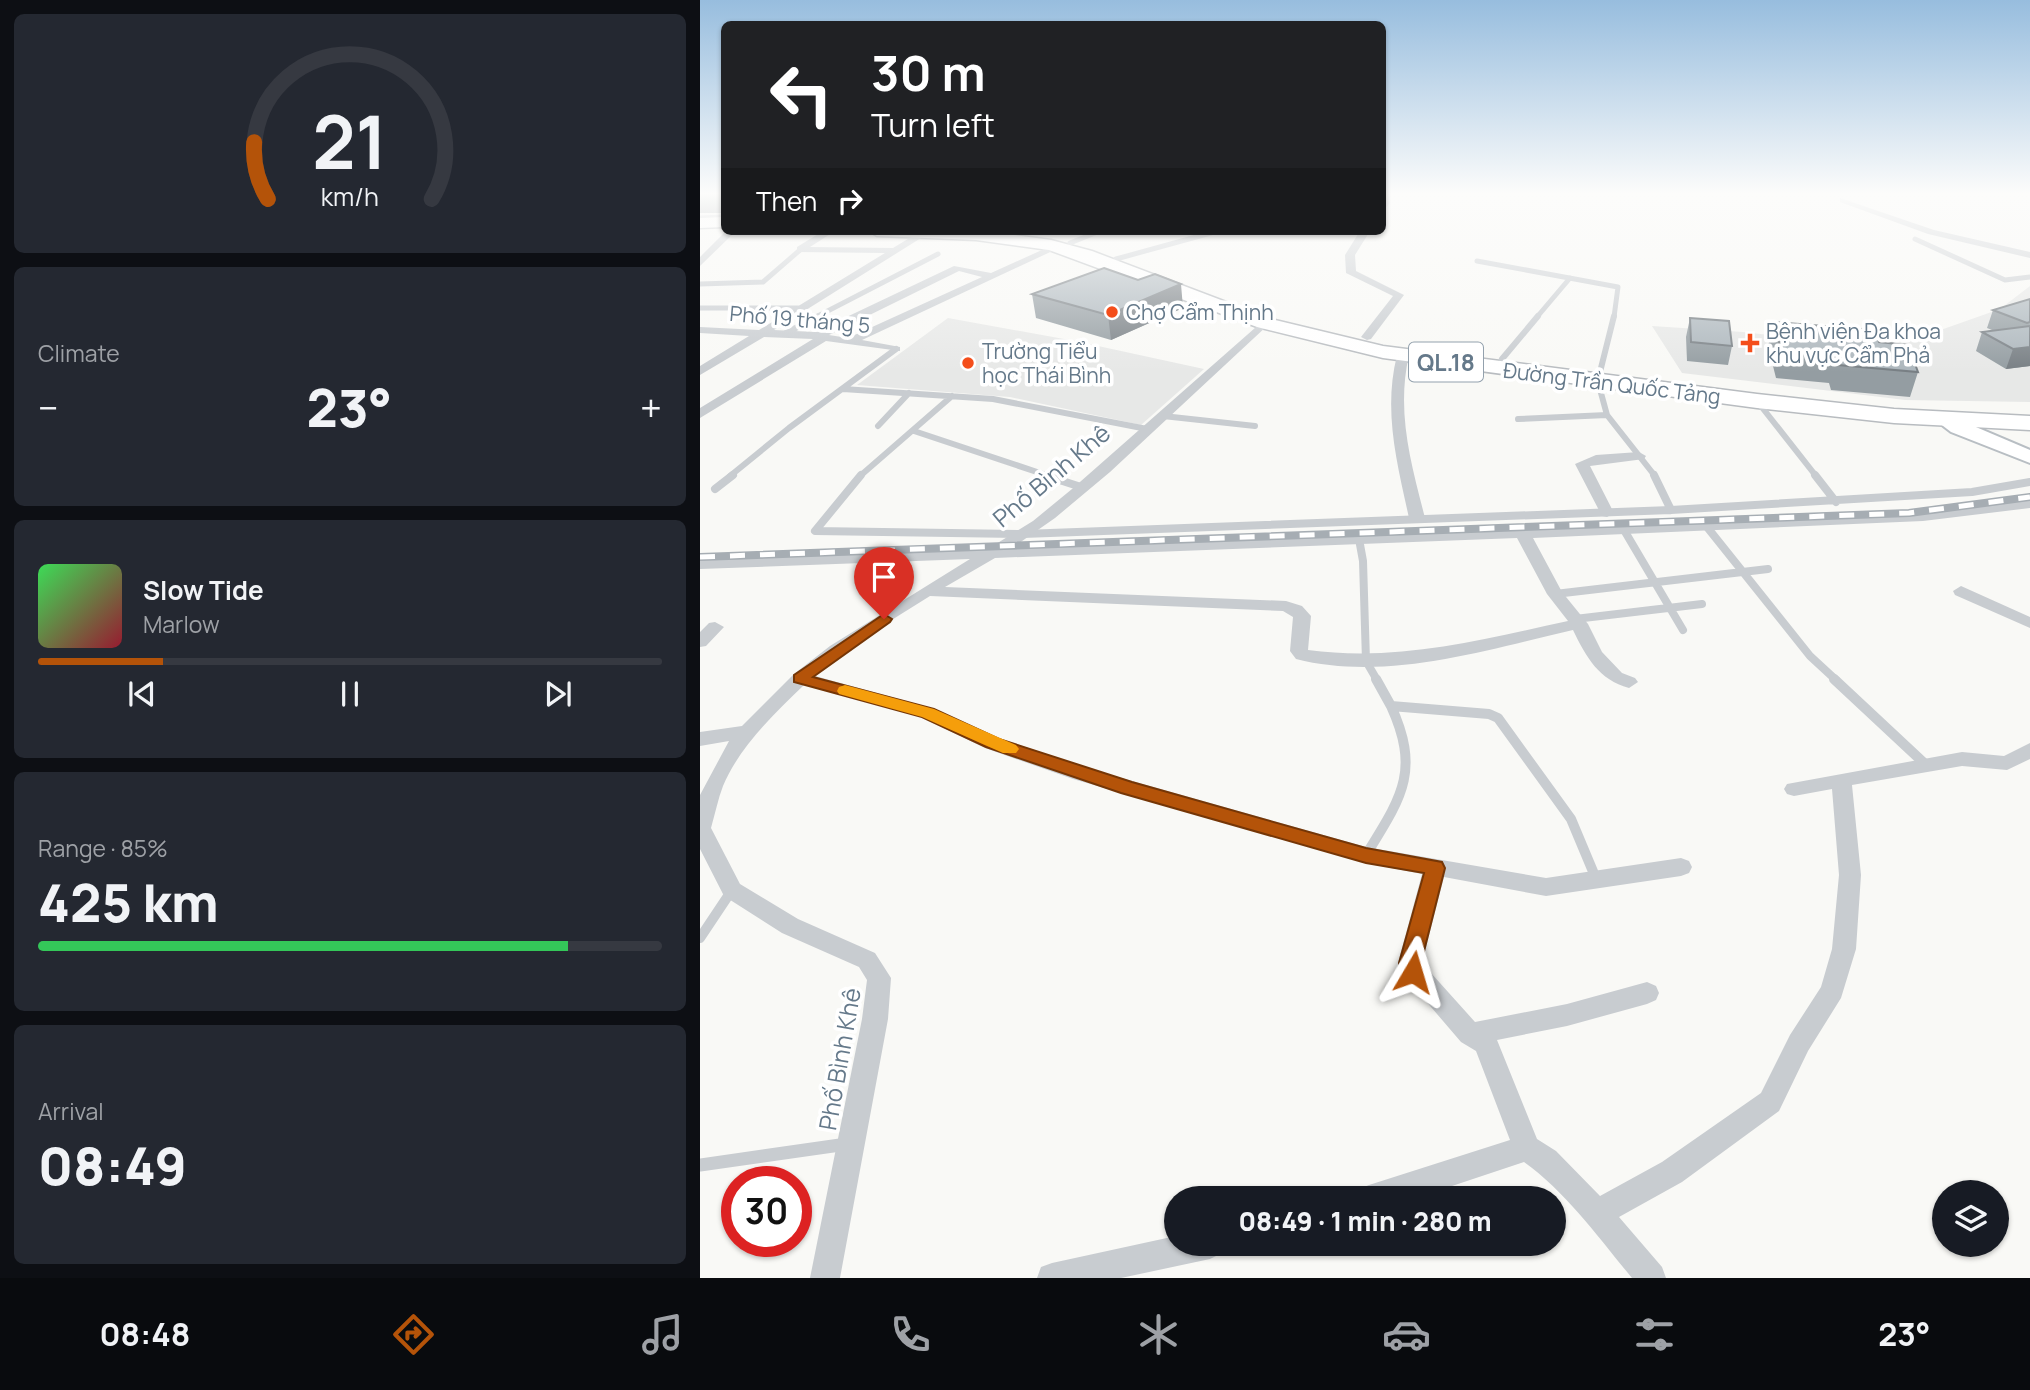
<!DOCTYPE html>
<meta charset="utf-8">
<style>
:root{--surface:#171b24;--page:#242831;--text:#f1f3f6;--muted:#9ea1a6;--line:#363941;--accent:#b45309}
body{margin:0;font-family:Manrope,sans-serif;background:var(--page);color:var(--text);height:100vh;display:flex;flex-direction:column;font-size:26px;white-space:nowrap}
*{box-sizing:border-box;margin:0}
p{font-size:23px;color:var(--muted)}
.icon{flex:none;width:38px;height:38px;fill:none;stroke:currentColor;stroke-width:2;stroke-linecap:round;stroke-linejoin:round}
.map{position:relative;flex:1;overflow:hidden}
.side{display:flex;flex-direction:column;gap:14px;padding:14px;background:#0d0f14;width:700px}
.side>*{flex:none}
.top-card{position:absolute;left:21px;top:21px;width:665px;height:214px;border-radius:10px;box-shadow:0 2px 5px #0004;background:#202124;color:#fff;overflow:hidden}
.controls{position:absolute;left:1232px;top:1180px;display:grid;gap:14px}
.controls a{display:grid;place-items:center;width:77px;height:77px;border-radius:50%;background:var(--surface);box-shadow:0 2px 5px #0004;font-size:35px}
.speed{position:absolute;left:21px;top:1166px;display:flex;gap:14px;font-size:35px;font-weight:700;text-align:center}
.speed>*{display:grid;place-content:center;width:91px;height:91px;border-radius:50%;background:var(--surface);box-shadow:0 2px 5px #0004;line-height:1}
.speed .limit{border:10px solid #d22;background:#fff;color:#111}
.pin{position:absolute;display:grid;place-items:center;width:60px;height:60px;color:#fff;margin:-72px -30px;border-radius:50% 50% 50% 0;rotate:-45deg;box-shadow:0 0 7px #0007}
.pin .icon{rotate:45deg}
.me{position:absolute;width:77px;margin:-38px;rotate:7deg;stroke-linejoin:round;filter:drop-shadow(0 0 5px #0008)}
.turn{display:flex;align-items:center;gap:24px;height:147px;padding:0 35px;font-size:32px}
.turn .icon{width:91px;height:91px;stroke-width:2.5}
.turn b{display:block;font-size:49px;line-height:60px}
.then{display:flex;align-items:center;height:66px;padding:0 35px;background:#0003;gap:14px;font-size:26px}
.big{font-size:52px;font-weight:800;line-height:1.1}
.side .widget{flex:1;display:flex;flex-direction:column;justify-content:center;gap:10px;min-width:0;padding:0 24px;border-radius:10px;background:var(--page)}
.side .dial{align-items:center;gap:0}
.dial svg{height:182px;overflow:visible;fill:none;stroke:var(--line);stroke-width:7;stroke-linecap:round;text-anchor:middle}
.dial text{fill:var(--text);stroke:none}
.song{display:flex;align-items:center;gap:21px}
.cover{width:84px;height:84px;border-radius:10px;background:linear-gradient(135deg,hsl(130 70% 55%),hsl(350 70% 35%))}
.played{height:7px;border-radius:4px;background:linear-gradient(90deg,var(--accent) 20%,var(--line) 20%)}
.keys{display:flex;justify-content:space-around;direction:ltr}
.heat{display:flex;justify-content:space-between;align-items:center;font-size:38px;direction:ltr}
.charge{height:10px;border-radius:5px;background:linear-gradient(90deg,#34c759 85%,var(--line) 0)}
.trip{position:absolute;left:464px;top:1186px;width:402px;height:70px;border-radius:35px;background:var(--surface);box-shadow:0 2px 5px #0004;font-weight:800;line-height:70px;text-align:center}
.dock{display:flex;height:112px;justify-content:space-around;align-items:center;background:#090b0e;color:var(--muted)}
.dock .icon{width:49px;height:49px}
.dock .current{color:var(--accent)}
.dock b{font-size:32px;color:var(--text)}
main{display:flex;flex:1;min-height:0}
.map>svg:first-child{display:block}
.built{fill:#e7e8e7}
.lines{fill:none;stroke-linecap:round;stroke-linejoin:round}
.secondary-casing{stroke:#b8bec3;stroke-width:4}
.highway-casing{stroke:#b8bcc0;stroke-width:3}
.lane-far4{stroke:#c8ccd0;stroke-width:5}
.lane-far3{stroke:#c8ccd0;stroke-width:6}
.lane-far2{stroke:#c8ccd0;stroke-width:8}
.lane-far1{stroke:#c8ccd0;stroke-width:10}
.lane{stroke:#c8ccd0;stroke-width:13}
.street{fill:#c8ccd0;fill-rule:evenodd}
.secondary{fill:#fff;fill-rule:evenodd}
.highway{fill:#fff;fill-rule:evenodd}
.rail-casing{stroke:#a6adb3;stroke-width:8}
.rail{stroke:#fff;stroke-width:5;stroke-dasharray:15;stroke-linecap:butt}
.wall{fill:#949da2}
.shaded-wall{fill:#787f84}
.building{fill:#acb6bc;stroke:#787f84;stroke-width:2}
.route{fill:#b45309;stroke:#753606;stroke-width:2}
.slow{fill:#f59e0b}
.poi-dot{fill:#f44e1b;stroke:#fff;stroke-width:2.5}
.labels{text-anchor:middle;dominant-baseline:central;stroke-width:7;stroke-linejoin:round;paint-order:stroke}
.far-poi-label{font-size:21px;fill:#65798a;stroke:#fff;text-anchor:start}
.far-street-label{font-size:21px;fill:#65798a;stroke:#fff}
.shield{fill:#fff;stroke:#93a1ad;stroke-width:2}
.shield-label{font-size:23px;font-weight:bold;fill:#65798a}
.street-label{font-size:24px;fill:#65798a;stroke:#fff}
</style>
<main>
<section class="side">
<div class="widget dial"><svg viewBox="0 0 100 80">
<path d="M14 69A42 42 0 1 1 86 69"/>
<path d="M14 69A42 42 0 0 1 8 44" stroke="#b45309"/>
<text x="50" y="56" font-size="32" font-weight="700">21</text>
<text x="50" y="72" font-size="11">km/h</text>
</svg></div>
<div class="widget"><p>Climate</p>
<div class="heat"><a>−</a><b class="big">23°</b><a>+</a></div>
</div>
<div class="widget">
<div class="song"><i class="cover"></i><div><b>Slow Tide</b><p>Marlow</p></div></div>
<div class="played"></div>
<div class="keys"><svg class="icon" aria-label="previous" viewBox="0 0 24 24"><path d="M18 5L8 12l10 7zM5 5v14"/></svg><svg class="icon" aria-label="pause" viewBox="0 0 24 24"><path d="M8 5v14M16 5v14"/></svg><svg class="icon" aria-label="next" viewBox="0 0 24 24"><path d="M6 5l10 7-10 7zM19 5v14"/></svg></div>
</div>
<div class="widget"><p>Range · 85%</p><b class="big">425 km</b><div class="charge"></div></div>
<div class="widget"><p>Arrival</p><b class="big">08:49</b></div>
</section>
<div class="map">
<svg width="1330" height="1278" viewBox="0 0 1330 1278">
<rect width="100%" height="100%" fill="#f9f9f6"/>
<path class="built" d="M 1330,286 L 1330,402 L 1205,400 L 982,373 L 952,326 L 1043,332 L 1172,347 L 1235,332 L 1300,309 Z
M 248,318 L 375,341 L 504,369 L 441,425 L 310,397 L 157,385 Z"/>
<g class="lines">
<defs>
<path id="secondary" d="M 1243,413 L 1330,450 L 1330,463 L 1251,432 L 1234,419 Z"/>
<path id="highway" d="M 24,217 L 24,227 L 0,228 L 0,218 Z
M 169,231 L 284,231 L 351,240 L 392,251 L 571,319 L 683,346 L 1057,394 L 1194,409 L 1330,416 L 1330,430 L 1194,423 L 1057,408 L 683,358 L 557,327 L 349,250 L 276,240 L 177,236 Z"/>
</defs>
<use href="#secondary" class="secondary-casing"/>
<use href="#highway" class="highway-casing"/>
<path class="lane-far4" d="M 0,218 L 24,217
M 1215,239 L 1305,280 L 1330,277
M 370,243 L 400,231
M 416,259 L 518,231
M 777,261 L 918,287 L 914,317
M 0,284 L 63,282 L 100,250
M 0,308 L 98,308
M 116,317 L 238,254
M 837,317 L 870,278"/>
<path class="lane-far3" d="M 86,333 L 119,316
M 802,359 L 838,316
M 900,372 L 914,316
M 898,382 L 907,415 L 955,476
M 143,389 L 293,399 L 447,429
M 1057,401 L 1116,476
M 463,416 L 555,426
M 818,419 L 907,415
M 178,426 L 209,393
M 214,431 L 349,476
M 30,476 L 89,428 L 196,349
M 160,476 L 252,396"/>
<path class="lane-far2" d="M 161,475 L 115,531 L 323,534 L 971,510 L 1272,492 L 1330,482
M 344,475 L 381,487
M 954,475 L 971,510
M 1115,475 L 1136,502
M 15,489 L 33,475
M 1007,527 L 1110,656 L 1136,680
M 924,530 L 983,630
M 659,539 L 663,561 L 666,661 L 677,680
M 855,594 L 1068,569
M 875,619 L 1002,604"/>
<path class="lane-far1" d="M 676,679 L 691,706 L 789,714 L 798,718 L 871,819 L 897,881
M 1134,679 L 1225,764
M 666,855 C 701,798 721,772 691,706
M 0,938 L 32,890"/>
<path class="lane" d="M 0,1165 L 147,1144"/>
<path class="street" d="M 682,193 L 689,193 L 690,203 L 682,212 Z
M 1140,198 L 1234,230 L 1330,252 L 1330,258 L 1228,234 L 1140,202 Z
M 26,231 L 36,231 L 0,266 L 0,257 Z
M 123,231 L 135,231 L 110,247 L 193,248 L 221,231 L 229,233 L 74,330 L 115,332 L 254,266 L 291,273 L 353,245 L 361,247 L 162,340 L 200,347 L 200,351 L 126,341 L 0,418 L 0,408 L 113,339 L 64,337 L 0,375 L 0,366 L 49,336 L 0,333 L 0,327 L 59,330 L 185,253 L 97,252 L 97,247 ZM 259,271 L 282,277 L 148,338 L 129,335 Z
M 660,231 L 670,231 L 655,255 L 656,271 L 704,295 L 671,339 L 667,340 L 661,337 L 693,296 L 646,273 L 645,255 Z
M 564,320 L 570,323 L 568,325 L 410,472 L 355,518 L 312,548 L 1047,520 L 1223,511 L 1330,500 L 1330,508 L 1223,521 L 833,538 L 862,592 L 888,624 L 902,652 L 922,673 L 935,678 L 938,682 L 929,688 C 899,680 886,657 873,630 C 785,650 686,682 596,659 L 590,651 L 593,617 L 583,611 L 230,596 L 182,626 L 115,676 L 235,709 L 299,738 L 386,768 L 666,847 L 846,878 L 981,858 L 989,861 L 992,867 L 989,873 L 981,876 L 846,896 L 744,877 L 722,963 L 775,1022 L 867,1004 L 947,982 L 956,986 L 959,993 L 956,1000 L 947,1004 L 867,1026 L 797,1040 L 837,1139 L 856,1151 L 900,1196 L 962,1162 L 1061,1093 L 1090,1035 L 1121,987 L 1132,949 L 1139,875 L 1132,789 L 1094,796 L 1087,794 L 1084,789 L 1087,784 L 1262,752 L 1304,756 L 1330,743 L 1330,759 L 1307,770 L 1262,766 L 1152,785 L 1161,875 L 1156,949 L 1141,998 L 1108,1051 L 1079,1111 L 982,1182 L 919,1217 L 962,1267 L 966,1278 L 932,1278 C 899,1238 866,1192 824,1162 L 713,1199 L 655,1199 L 659,1189 L 669,1185 L 810,1140 L 776,1051 L 761,1042 L 701,972 L 698,963 L 722,874 L 666,863 L 373,779 L 285,748 L 221,717 L 104,685 C 73,715 40,746 23,786 C 18,799 15,814 11,828 L 40,884 L 98,919 L 175,953 L 191,978 L 188,1019 L 140,1278 L 110,1278 L 162,1019 L 167,980 L 159,967 L 82,933 L 24,896 L 0,849 L 0,795 L 29,741 L 0,746 L 0,732 L 42,726 L 94,674 L 130,646 L 270,559 L 0,569 L 0,559 L 288,549 L 333,521 L 372,489 ZM 817,538 L 847,594 L 868,621 C 781,640 697,662 608,650 L 611,616 L 602,606 L 586,601 L 245,587 L 295,558 Z
M 703,351 L 709,355 C 696,412 711,463 725,518 L 717,523 L 709,518 C 697,463 683,411 697,355 Z
M 939,452 L 946,456 L 944,459 L 890,466 L 914,513 L 907,517 L 902,516 L 875,464 L 896,455 Z
M 1261,586 L 1330,617 L 1330,628 L 1255,595 L 1253,591 Z
M 15,622 L 24,627 L 6,646 L 0,647 L 0,632 L 9,623 Z
M 476,1236 L 476,1244 L 525,1244 L 520,1254 L 510,1259 L 421,1278 L 337,1278 L 341,1267 L 352,1263 Z"/>
<use href="#secondary" class="secondary"/>
<use href="#highway" class="highway"/>
<defs>
<path id="rail" d="M 0,557 L 1209,513 L 1330,497"/>
</defs>
<use href="#rail" class="rail-casing"/>
<use href="#rail" class="rail"/>
</g>
<path class="wall" d="M 0,193 L 24,193 L 24,213 L 0,213 Z
M 332,294 L 483,308 L 411,340 L 336,318 Z
M 1330,299 L 1330,366 L 1306,369 L 1276,351 L 1282,332 L 1292,330 L 1287,328 L 1293,310 Z
M 990,318 L 1032,346 L 1028,365 L 987,361 L 986,337 Z
M 1074,322 L 1179,342 L 1218,372 L 1210,397 L 1131,390 L 1129,383 L 1076,378 L 1068,346 Z"/>
<path class="shaded-wall" d="M 481,284 L 483,308 L 411,340 L 408,315 Z
M 1330,347 L 1330,366 L 1306,369 L 1313,349 Z"/>
<path class="building" d="M 404,268 L 438,280 L 455,274 L 481,284 L 408,315 L 332,294 Z
M 1330,299 L 1330,322 L 1327,323 L 1293,310 Z
M 990,318 L 1029,321 L 1032,346 L 991,342 Z
M 1074,322 L 1174,330 L 1179,342 L 1208,345 L 1218,372 L 1138,365 L 1136,358 L 1082,354 Z
M 1330,326 L 1330,347 L 1313,349 L 1282,332 Z"/>
<linearGradient id="sky" x2="0" y2="1"><stop stop-color="#97bdde"/><stop offset="0.52" stop-color="#fcfcfb"/><stop offset="1" stop-color="#fcfcfb" stop-opacity="0"/></linearGradient>
<rect width="1330" height="372" fill="url(#sky)"/>
<path class="route" d="M 184,614 L 192,619 L 190,622 L 113,677 L 234,709 L 299,739 L 432,782 L 666,848 L 742,862 L 745,868 L 721,963 L 724,972 L 720,979 L 713,982 L 705,979 L 699,963 L 724,873 L 666,863 L 421,793 L 286,747 L 222,717 L 94,682 L 94,675 Z"/>
<path class="slow" d="M 145,685 L 234,709 L 316,745 L 319,749 L 316,753 L 303,753 L 222,717 L 139,694 L 137,691 L 139,687 Z"/>
<g class="poi-dot">
<circle cx="412" cy="312" r="7"/>
<path d="M1046.5 332.5h7v7h7v7h-7v7h-7v-7h-7v-7h7z"/>
<circle cx="268" cy="363" r="7"/>
</g>
<g class="labels">
<g class="far-poi-label">
<text x="426" y="312">Chợ Cẩm Thịnh</text>
<text x="1066" y="331">Bệnh viện Đa khoa<tspan x="1066" dy="24">khu vực Cẩm Phả</tspan></text>
<text x="282" y="351">Trường Tiểu<tspan x="282" dy="24">học Thái Bình</tspan></text>
</g>
<g class="far-street-label">
<text transform="translate(100 319) rotate(5)">Phố 19 tháng 5</text>
<text transform="translate(912 383) rotate(7)">Đường Trần Quốc Tảng</text>
</g>
<rect class="shield" x="709" y="342.5" width="74" height="39" rx="5"/>
<g class="shield-label">
<text x="746" y="362">QL.18</text>
</g>
<g class="street-label">
<text transform="translate(351 475) rotate(-40)">Phố Bình Khê</text>
<text transform="translate(139 1059) rotate(-80)">Phố Bình Khê</text>
</g>
</g>
</svg>
<div class="controls">
<a><svg class="icon" aria-label="layers" viewBox="0 0 24 24"><path d="M12 4l9 5-9 5-9-5zM3 14l9 5 9-5"/></svg></a>
</div>
<div class="speed"><div class="limit">30</div></div>
<div class="pin" style="left:184px;top:619px;background:#d93025"><svg class="icon" aria-label="arrive" viewBox="0 0 24 24"><path d="M6 21V4h12l-3 4 3 4H6"/></svg></div>
<svg class="me" style="left:713px;top:972px" viewBox="-20 -20 40 40"><path d="M0-17L14 15 0 8-14 15z" fill="#b45309" stroke="#fff" stroke-width="4"/></svg>
<div class="trip">08:49 · 1 min · 280 m</div>
<div class="top-card">
<div class="turn"><svg class="icon" aria-label="left" viewBox="0 0 24 24"><path d="M17 20v-9H6M10 6l-5 5 5 5"/></svg><div><b>30 m</b>Turn left</div></div>
<div class="then">Then<svg class="icon" aria-label="right" viewBox="0 0 24 24"><path d="M7 20v-9h11M14 6l5 5-5 5"/></svg></div>
</div>
</div>
</main>
<nav class="dock">
<b>08:48</b>
<svg class="icon current" aria-label="directions" viewBox="0 0 24 24"><path d="M12 3l9 9-9 9-9-9zM9 14v-3h6M13 9l2 2-2 2"/></svg>
<svg class="icon" aria-label="music" viewBox="0 0 24 24"><path d="M9 18V5l10-2v13"/><circle cx="6" cy="18" r="3"/><circle cx="16" cy="16" r="3"/></svg>
<svg class="icon" aria-label="phone" viewBox="0 0 24 24"><path d="M5 4h4l2 5-3 2q2 4 5 5l2-3 5 2v4C11 20 4 13 5 4z"/></svg>
<svg class="icon" aria-label="climate" viewBox="0 0 24 24"><path d="M12 3v18M4 7l16 10M4 17L20 7"/></svg>
<svg class="icon" aria-label="car" viewBox="0 0 24 24"><path d="M5 17H2v-5l4-1 3-4h7l3 4 3 1v5h-3M9 17h6M6 11h13"/><circle cx="7" cy="17" r="2"/><circle cx="17" cy="17" r="2"/></svg>
<svg class="icon" aria-label="filters" viewBox="0 0 24 24"><path d="M4 7h16M4 17h16"/><circle cx="9" cy="7" r="2"/><circle cx="15" cy="17" r="2"/></svg>
<b>23°</b>
</nav>
